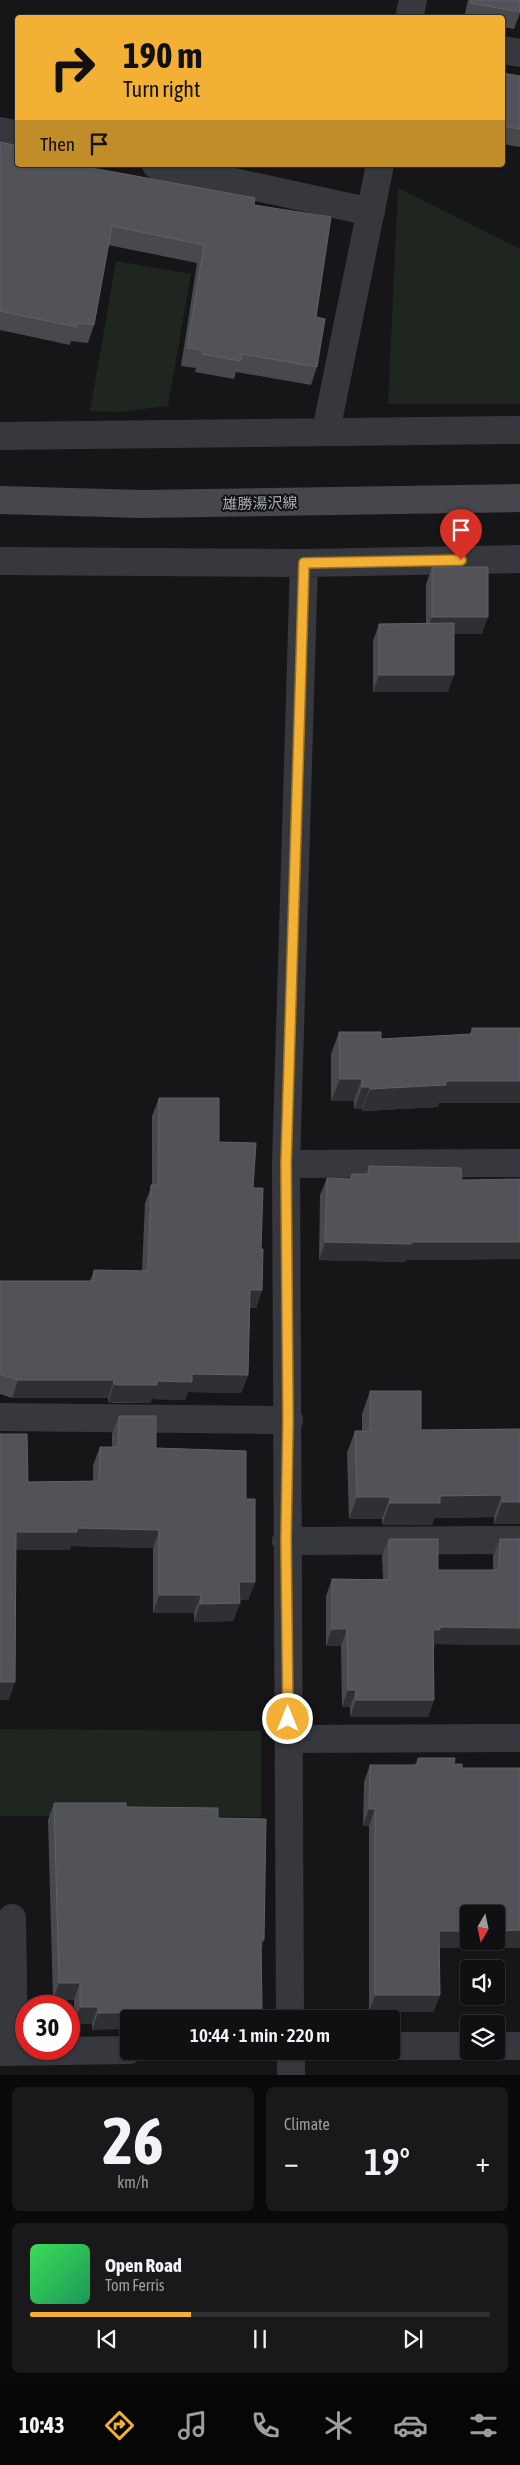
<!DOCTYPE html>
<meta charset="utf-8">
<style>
:root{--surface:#101012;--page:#19191b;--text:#f1f3f6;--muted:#9c9d9f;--line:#303032;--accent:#f2b134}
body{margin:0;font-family:"Asap Condensed","Noto Sans JP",sans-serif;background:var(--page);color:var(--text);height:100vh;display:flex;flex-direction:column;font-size:19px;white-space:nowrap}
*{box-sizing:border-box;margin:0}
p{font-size:16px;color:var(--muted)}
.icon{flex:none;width:28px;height:28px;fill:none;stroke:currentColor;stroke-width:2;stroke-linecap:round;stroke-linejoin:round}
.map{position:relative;height:2075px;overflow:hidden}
.sheet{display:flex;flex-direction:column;gap:12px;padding:12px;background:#09090a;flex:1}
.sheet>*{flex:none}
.hud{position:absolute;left:15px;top:15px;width:490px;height:152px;border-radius:5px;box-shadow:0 1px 4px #0004,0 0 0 1px var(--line);background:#f2b134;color:#111;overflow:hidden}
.needle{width:32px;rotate:189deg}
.buttons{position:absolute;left:460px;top:1905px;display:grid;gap:10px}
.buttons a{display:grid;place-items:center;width:45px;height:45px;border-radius:5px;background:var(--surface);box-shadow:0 1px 4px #0004,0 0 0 1px var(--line);font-size:25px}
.speed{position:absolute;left:15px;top:1995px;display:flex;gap:10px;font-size:25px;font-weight:700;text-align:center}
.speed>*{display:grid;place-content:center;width:65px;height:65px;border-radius:50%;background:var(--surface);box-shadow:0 1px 4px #0004,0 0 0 1px var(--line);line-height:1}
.speed .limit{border:8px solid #d22;background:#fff;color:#111}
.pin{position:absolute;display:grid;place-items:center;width:42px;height:42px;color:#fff;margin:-51px -21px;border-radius:50% 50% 50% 0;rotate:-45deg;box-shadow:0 0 5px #0007}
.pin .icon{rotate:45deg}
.me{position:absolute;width:55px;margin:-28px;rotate:0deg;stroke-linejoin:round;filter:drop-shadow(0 0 4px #0008)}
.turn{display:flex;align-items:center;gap:18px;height:105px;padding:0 25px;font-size:22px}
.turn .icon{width:65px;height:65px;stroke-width:2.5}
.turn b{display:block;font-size:35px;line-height:42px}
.then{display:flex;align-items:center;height:48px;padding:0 25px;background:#0003;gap:10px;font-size:19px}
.big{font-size:38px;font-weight:600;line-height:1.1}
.sheet .tile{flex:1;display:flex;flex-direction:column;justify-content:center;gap:8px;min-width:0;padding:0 18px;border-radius:8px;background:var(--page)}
.sheet .dial{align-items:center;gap:0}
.dial b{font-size:65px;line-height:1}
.song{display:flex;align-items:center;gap:15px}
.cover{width:60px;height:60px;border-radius:8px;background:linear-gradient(135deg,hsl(130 70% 55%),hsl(150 70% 35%))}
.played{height:5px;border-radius:2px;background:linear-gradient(90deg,var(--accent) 35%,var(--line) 35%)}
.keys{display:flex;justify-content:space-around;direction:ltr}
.heat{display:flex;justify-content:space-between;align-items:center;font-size:28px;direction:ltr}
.sheet .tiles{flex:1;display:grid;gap:12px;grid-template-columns:1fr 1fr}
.tile:last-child{grid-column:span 2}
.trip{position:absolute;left:120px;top:2010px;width:280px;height:50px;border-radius:5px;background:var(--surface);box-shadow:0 1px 4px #0004,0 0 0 1px var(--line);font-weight:600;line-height:50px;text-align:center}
.menu{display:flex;height:80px;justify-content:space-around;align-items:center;background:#060607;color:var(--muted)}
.menu .icon{width:35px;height:35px}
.menu .current{color:var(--accent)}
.menu b{font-size:22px;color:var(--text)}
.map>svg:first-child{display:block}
.green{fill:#1e261f}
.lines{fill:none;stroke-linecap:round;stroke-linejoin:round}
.minor{stroke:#37383d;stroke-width:28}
.secondary{stroke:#45474d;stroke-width:28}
.wall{fill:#47494d}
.shaded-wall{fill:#2f3033}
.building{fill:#525359;stroke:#5f6168}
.route-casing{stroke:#9d7322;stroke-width:12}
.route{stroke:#f2b134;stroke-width:9}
.labels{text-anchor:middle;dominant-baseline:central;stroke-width:4;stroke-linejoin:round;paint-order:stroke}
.street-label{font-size:15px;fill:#a8adb8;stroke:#111113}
</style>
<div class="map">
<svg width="520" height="2075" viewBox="0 0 520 2075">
<rect width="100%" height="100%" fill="#161618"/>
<path class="green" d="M 398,188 L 520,249 L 520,404 L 388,404 Z
M 116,261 L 191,274 L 168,406 L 120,412 L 90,411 Z
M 0,1729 L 261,1731 L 261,1817 L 0,1816 Z"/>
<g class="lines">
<path class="minor" d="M 409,18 L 413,0
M 502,50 L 520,53
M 0,131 L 18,135
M 156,165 L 371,212
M 326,431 L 380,165
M 0,436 L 520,430
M 0,561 L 304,563 L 520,559
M 286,1164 L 520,1163
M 0,1417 L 289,1420
M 286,1541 L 520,1540
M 288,1739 L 520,1738
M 12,1918 L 14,2051
M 290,2019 L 286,1164 L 304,563
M 391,2046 L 469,2046
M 496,2046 L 520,2046
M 291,2051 L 291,2075
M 0,2052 L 129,2050"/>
<path class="secondary" d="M 0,500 L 142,504 L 520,498"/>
</g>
<path class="wall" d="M 468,0 L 520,0 L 520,13 L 514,29 L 502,27 L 502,18 L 464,18 Z
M 502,73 L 520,76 L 520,147 L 502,144 Z
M 0,142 L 18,165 L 254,205 L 316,317 L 317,367 L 311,385 L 236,372 L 234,379 L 195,372 L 196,368 L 181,366 L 197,263 L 108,245 L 94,325 L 88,343 L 71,341 L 70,345 L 0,330 Z
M 432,567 L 482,634 L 454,634 L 448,692 L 373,692 L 373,641 L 379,624 L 426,624 L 426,584 Z
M 472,1028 L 520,1028 L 439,1103 L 438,1107 L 362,1111 L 362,1109 L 354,1109 L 354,1101 L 331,1101 L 331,1054 L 339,1032 L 381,1039 L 470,1034 Z
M 159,1098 L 219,1142 L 253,1188 L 261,1249 L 262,1290 L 256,1308 L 250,1308 L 248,1375 L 241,1393 L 188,1392 L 185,1400 L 152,1399 L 150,1403 L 113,1403 L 108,1402 L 108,1398 L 12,1398 L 0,1394 L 0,1281 L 90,1281 L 94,1270 L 142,1271 L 145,1203 L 152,1185 L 152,1116 Z
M 369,1166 L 462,1180 L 520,1259 L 406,1260 L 405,1262 L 319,1260 L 320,1195 L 327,1178 L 350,1179 L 352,1174 L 366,1174 Z
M 370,1391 L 421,1430 L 520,1429 L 520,1524 L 494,1524 L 494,1517 L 434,1518 L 432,1525 L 382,1525 L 382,1519 L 349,1519 L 347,1453 L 355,1431 L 362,1431 L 362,1414 Z
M 119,1416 L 156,1448 L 246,1499 L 255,1582 L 248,1600 L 240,1600 L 240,1603 L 233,1621 L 194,1622 L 194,1613 L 153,1613 L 153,1548 L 71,1546 L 70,1550 L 16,1550 L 9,1700 L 0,1700 L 0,1434 L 28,1482 L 93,1481 L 93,1465 L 100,1447 L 112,1447 L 112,1434 Z
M 389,1539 L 438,1570 L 493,1570 L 493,1556 L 500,1539 L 520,1645 L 435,1644 L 434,1647 L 434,1700 L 428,1717 L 350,1717 L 350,1707 L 342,1707 L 341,1646 L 326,1646 L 326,1596 L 332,1579 L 383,1579 L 382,1556 Z
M 418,1758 L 454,1764 L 462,1768 L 439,1948 L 440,1995 L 433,2012 L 369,2012 L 369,1826 L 363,1826 L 364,1782 L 370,1765 L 415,1765 Z
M 54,1803 L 126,1807 L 218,1818 L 264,1940 L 261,1949 L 92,2030 L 92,2024 L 74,2024 L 74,2000 L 53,2000 L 48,1820 Z"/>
<path class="shaded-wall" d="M 432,617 L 488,617 L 482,634 L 426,634 Z
M 379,675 L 454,675 L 448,692 L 373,692 Z
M 340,1079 L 362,1079 L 354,1101 L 331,1101 Z
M 446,1081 L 520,1081 L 520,1103 L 439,1103 L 438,1107 L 362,1111 L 370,1089 Z
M 362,1087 L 370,1087 L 362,1109 L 354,1109 Z
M 325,1242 L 520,1242 L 520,1259 L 406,1260 L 405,1262 L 319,1260 Z
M 250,1290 L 262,1290 L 256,1308 L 244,1307 Z
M 192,1374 L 248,1375 L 241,1393 L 188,1392 L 185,1400 L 152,1399 L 150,1403 L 108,1402 L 114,1384 L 157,1381 Z
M 18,1380 L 114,1380 L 108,1398 L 12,1398 Z
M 502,1495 L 494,1517 L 434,1518 L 432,1525 L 382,1525 L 390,1503 L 440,1496 Z
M 357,1497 L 390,1497 L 382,1519 L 349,1519 Z
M 502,1502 L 520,1502 L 520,1524 L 494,1524 Z
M 77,1528 L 159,1530 L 153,1548 L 71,1546 L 70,1550 L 9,1550 L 16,1532 Z
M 239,1582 L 255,1582 L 248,1600 L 233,1600 Z
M 159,1595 L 201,1595 L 194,1613 L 153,1613 Z
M 240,1603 L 233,1621 L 194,1622 L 200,1604 Z
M 440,1627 L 520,1628 L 520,1645 L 435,1644 L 434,1647 L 433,1630 Z
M 332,1629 L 347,1629 L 341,1646 L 326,1646 Z
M 0,1682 L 15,1682 L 9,1700 L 0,1700 Z
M 348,1690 L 356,1690 L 350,1707 L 342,1707 Z
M 356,1700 L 434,1700 L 428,1717 L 350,1717 Z
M 369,1809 L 375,1809 L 369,1826 L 363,1826 Z
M 520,1930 L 520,1948 L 433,1948 L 439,1931 L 469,1931 L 469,1941 L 496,1941 L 496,1931 Z
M 261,1940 L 264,1940 L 258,1957 Z
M 59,1983 L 80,1983 L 74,2000 L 53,2000 Z
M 375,1995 L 440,1995 L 433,2012 L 369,2012 Z
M 80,2007 L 98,2007 L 92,2024 L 74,2024 Z
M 262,2011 L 259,2019 L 129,2019 L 129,2029 L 92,2030 L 98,2013 Z"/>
<path class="building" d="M 471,0 L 520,0 L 520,12 L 470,3 Z
M 502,73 L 520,76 L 520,129 L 502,126 Z
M 0,142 L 18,146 L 18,165 L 76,165 L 255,198 L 254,205 L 331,217 L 316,317 L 325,319 L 317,367 L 242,354 L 240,361 L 202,354 L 202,350 L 187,348 L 204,245 L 112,226 L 94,325 L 78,323 L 76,327 L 0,311 Z
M 432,567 L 488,567 L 488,617 L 432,617 Z
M 454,623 L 454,675 L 379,675 L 379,624 Z
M 472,1028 L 520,1028 L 520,1081 L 446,1081 L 446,1085 L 370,1089 L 370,1087 L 362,1087 L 362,1079 L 340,1079 L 339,1032 L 381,1032 L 381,1039 L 472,1034 Z
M 159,1098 L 219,1098 L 219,1142 L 256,1143 L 253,1188 L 263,1188 L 261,1249 L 263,1249 L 262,1290 L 250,1290 L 248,1375 L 192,1374 L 192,1382 L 157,1381 L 157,1385 L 119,1385 L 114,1384 L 114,1380 L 18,1380 L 0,1374 L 0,1281 L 93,1281 L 94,1270 L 148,1271 L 151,1185 L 158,1185 Z
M 369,1166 L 461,1168 L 462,1180 L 520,1179 L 520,1242 L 411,1242 L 411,1244 L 325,1242 L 327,1178 L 351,1179 L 352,1174 L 369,1174 Z
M 370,1391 L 421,1391 L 421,1430 L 520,1429 L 520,1502 L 502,1502 L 502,1495 L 440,1496 L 440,1503 L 390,1503 L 390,1497 L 357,1497 L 355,1431 L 370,1431 Z
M 119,1416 L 156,1416 L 156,1448 L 246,1451 L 246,1499 L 255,1499 L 255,1582 L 239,1582 L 240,1603 L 200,1604 L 201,1595 L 159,1595 L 159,1530 L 77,1528 L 77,1532 L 16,1532 L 15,1682 L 0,1682 L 0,1434 L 27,1434 L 28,1482 L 99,1481 L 100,1447 L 118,1447 Z
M 389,1539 L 438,1539 L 438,1570 L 499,1570 L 500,1539 L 520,1539 L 520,1628 L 440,1627 L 440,1630 L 433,1630 L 434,1700 L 356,1700 L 356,1690 L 348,1690 L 347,1629 L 332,1629 L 332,1579 L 389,1580 Z
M 418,1758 L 455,1758 L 454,1764 L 462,1764 L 462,1768 L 520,1768 L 520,1930 L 496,1931 L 496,1914 L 469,1914 L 469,1931 L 439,1931 L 440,1995 L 375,1995 L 375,1809 L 369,1809 L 370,1765 L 418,1765 Z
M 54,1803 L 126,1803 L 126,1807 L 218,1808 L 218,1818 L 266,1819 L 264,1940 L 261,1940 L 262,2011 L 98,2013 L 98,2007 L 80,2007 L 80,1983 L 59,1983 Z"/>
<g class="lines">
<defs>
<path id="route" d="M 288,1719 L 286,1541 L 288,1420 L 286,1164 L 304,563 L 461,560"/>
</defs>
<use href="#route" class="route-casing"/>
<use href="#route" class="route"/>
</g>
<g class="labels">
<g class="street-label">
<text transform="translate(260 503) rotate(-1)">雄勝湯沢線</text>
</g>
</g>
</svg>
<div class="buttons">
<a><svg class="needle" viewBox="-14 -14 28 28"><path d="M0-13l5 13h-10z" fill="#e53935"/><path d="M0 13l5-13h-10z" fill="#9c9d9f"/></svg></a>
<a><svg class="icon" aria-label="sound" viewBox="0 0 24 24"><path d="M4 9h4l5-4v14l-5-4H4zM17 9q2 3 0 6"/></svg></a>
<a><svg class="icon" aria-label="layers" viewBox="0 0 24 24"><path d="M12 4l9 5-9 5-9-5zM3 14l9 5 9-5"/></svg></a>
</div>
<div class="speed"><div class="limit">30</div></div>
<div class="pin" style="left:461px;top:560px;background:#d93025"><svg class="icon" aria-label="arrive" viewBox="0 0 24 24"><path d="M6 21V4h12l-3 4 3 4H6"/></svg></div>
<svg class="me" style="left:288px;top:1719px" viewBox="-20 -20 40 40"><circle r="17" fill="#f2b134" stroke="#fff" stroke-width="3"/><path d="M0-11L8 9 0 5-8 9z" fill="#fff"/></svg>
<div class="trip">10:44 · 1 min · 220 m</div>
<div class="hud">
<div class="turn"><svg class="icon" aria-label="right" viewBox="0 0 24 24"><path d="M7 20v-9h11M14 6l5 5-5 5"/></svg><div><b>190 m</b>Turn right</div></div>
<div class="then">Then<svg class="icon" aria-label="arrive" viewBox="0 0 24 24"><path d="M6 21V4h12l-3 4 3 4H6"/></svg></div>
</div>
</div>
<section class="sheet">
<div class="tiles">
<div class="tile dial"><b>26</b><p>km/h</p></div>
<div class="tile"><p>Climate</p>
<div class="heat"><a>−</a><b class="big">19°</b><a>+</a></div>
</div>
<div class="tile">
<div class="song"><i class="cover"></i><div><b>Open Road</b><p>Tom Ferris</p></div></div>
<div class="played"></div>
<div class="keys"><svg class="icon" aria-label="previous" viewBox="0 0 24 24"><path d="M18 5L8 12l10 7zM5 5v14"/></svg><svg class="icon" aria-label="pause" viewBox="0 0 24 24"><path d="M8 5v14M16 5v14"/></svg><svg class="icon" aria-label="next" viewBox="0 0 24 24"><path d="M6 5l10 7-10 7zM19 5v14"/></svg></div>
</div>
</div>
</section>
<nav class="menu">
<b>10:43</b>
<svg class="icon current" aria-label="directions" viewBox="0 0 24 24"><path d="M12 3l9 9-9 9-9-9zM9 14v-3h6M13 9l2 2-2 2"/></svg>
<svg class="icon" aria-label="music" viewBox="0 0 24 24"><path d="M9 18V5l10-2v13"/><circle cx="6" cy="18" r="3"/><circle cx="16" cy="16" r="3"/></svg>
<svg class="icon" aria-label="phone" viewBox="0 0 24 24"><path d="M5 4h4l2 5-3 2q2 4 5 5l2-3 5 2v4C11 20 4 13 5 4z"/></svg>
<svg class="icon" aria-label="climate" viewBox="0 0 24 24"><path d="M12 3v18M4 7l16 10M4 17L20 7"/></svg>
<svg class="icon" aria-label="car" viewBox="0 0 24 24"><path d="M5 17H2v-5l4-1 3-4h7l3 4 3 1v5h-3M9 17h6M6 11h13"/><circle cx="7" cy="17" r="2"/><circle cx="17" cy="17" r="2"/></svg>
<svg class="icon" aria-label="filters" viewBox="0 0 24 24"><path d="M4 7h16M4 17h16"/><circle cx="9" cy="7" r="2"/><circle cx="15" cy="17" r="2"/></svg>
</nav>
